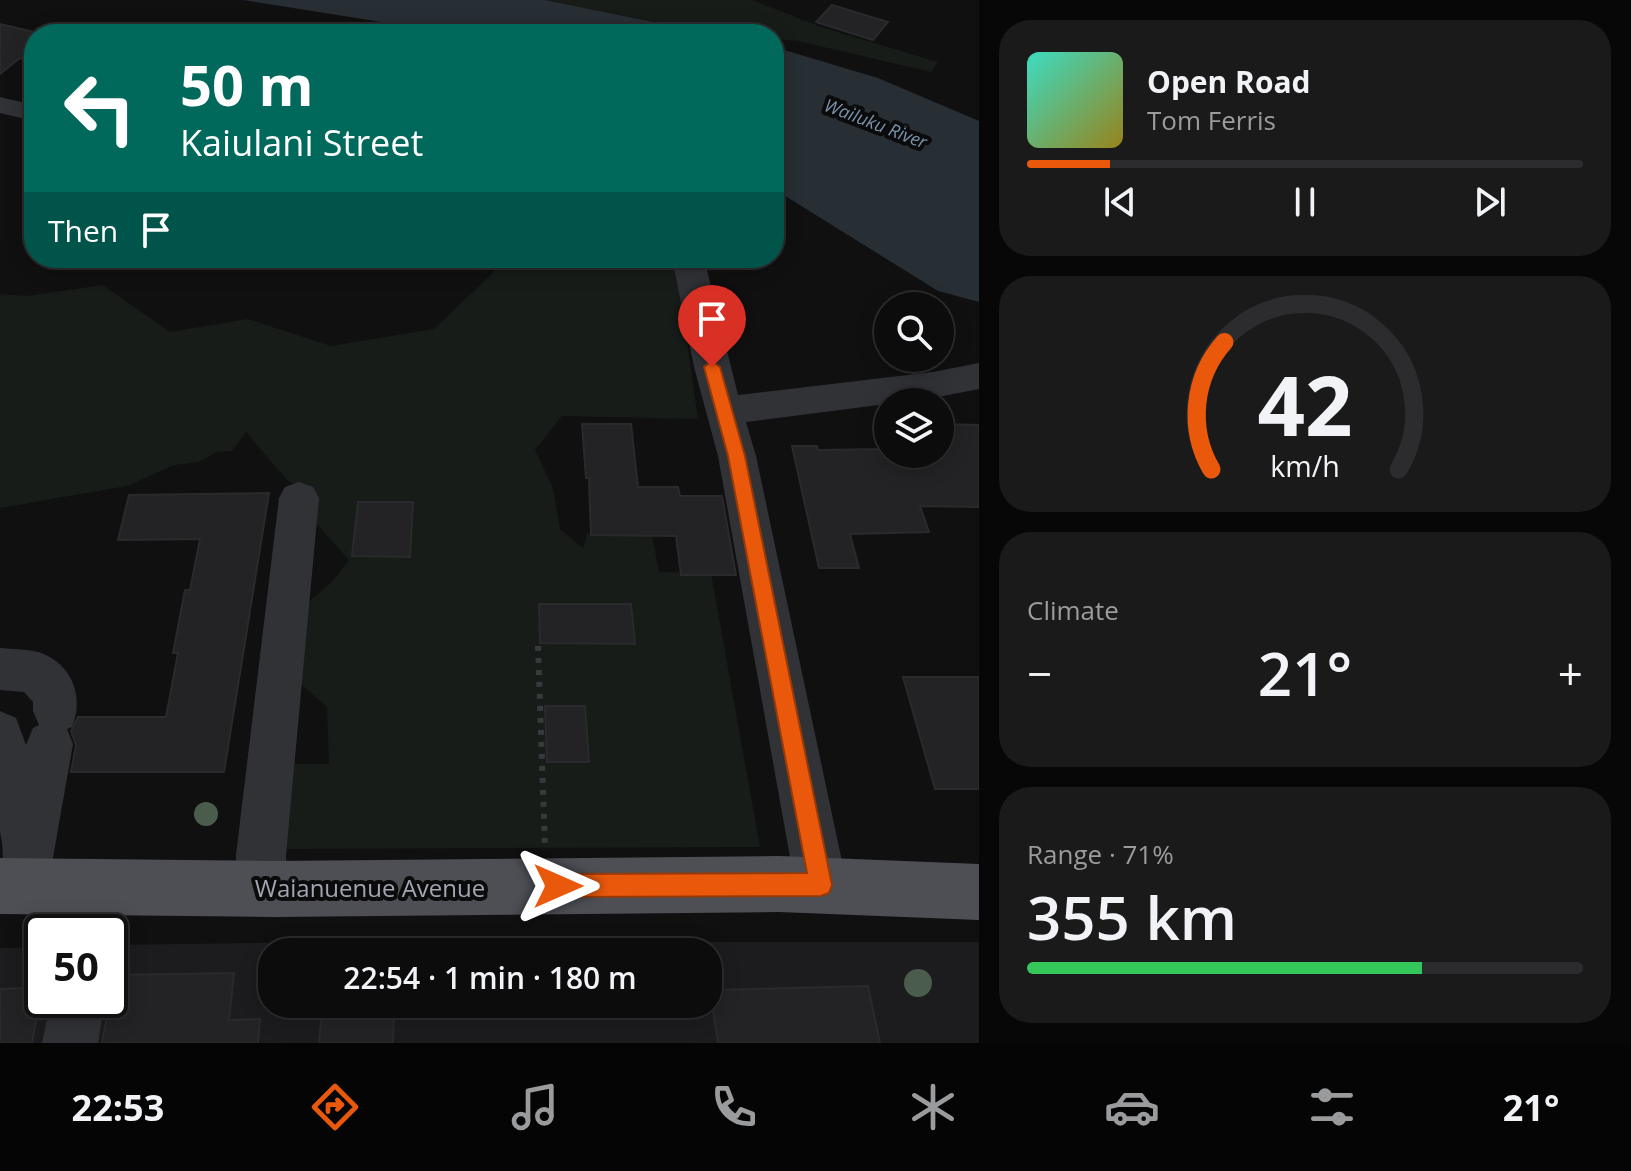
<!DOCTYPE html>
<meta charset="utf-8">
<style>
:root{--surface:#0c0c0d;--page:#1a1a1b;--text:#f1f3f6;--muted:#9a9b9d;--line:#2c2c2e;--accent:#ea580c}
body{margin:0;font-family:"Open Sans",sans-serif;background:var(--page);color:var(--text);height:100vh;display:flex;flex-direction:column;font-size:30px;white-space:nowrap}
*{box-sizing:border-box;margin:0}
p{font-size:26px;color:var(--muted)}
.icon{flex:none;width:44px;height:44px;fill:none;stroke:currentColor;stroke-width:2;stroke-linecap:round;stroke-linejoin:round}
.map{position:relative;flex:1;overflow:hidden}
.sheet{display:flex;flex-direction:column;gap:20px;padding:20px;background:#070707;width:652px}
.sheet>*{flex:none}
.guide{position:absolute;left:24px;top:24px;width:760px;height:244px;border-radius:32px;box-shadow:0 4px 20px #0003,0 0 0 2px var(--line);background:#00695c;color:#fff;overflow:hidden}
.tools{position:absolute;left:874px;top:292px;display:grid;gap:16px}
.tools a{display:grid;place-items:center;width:80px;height:80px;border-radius:50%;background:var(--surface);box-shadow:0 4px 20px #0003,0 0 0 2px var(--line);font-size:40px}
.speed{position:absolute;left:24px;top:914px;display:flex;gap:16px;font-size:40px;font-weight:700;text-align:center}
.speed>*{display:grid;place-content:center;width:104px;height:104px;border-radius:50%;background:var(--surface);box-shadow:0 4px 20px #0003,0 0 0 2px var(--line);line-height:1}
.speed .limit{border:4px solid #111;border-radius:12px;background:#fff;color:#111}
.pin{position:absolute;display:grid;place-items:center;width:68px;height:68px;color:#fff;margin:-82px -34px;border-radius:50% 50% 50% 0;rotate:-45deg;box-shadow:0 0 8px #0007}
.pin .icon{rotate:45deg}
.me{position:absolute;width:88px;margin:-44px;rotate:90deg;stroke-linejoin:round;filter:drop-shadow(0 0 6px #0008)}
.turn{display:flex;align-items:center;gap:28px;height:168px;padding:0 24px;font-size:36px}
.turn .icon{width:104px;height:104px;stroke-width:2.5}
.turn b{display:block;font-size:56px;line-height:68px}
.then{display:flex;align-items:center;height:76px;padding:0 24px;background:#0003;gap:16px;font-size:30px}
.big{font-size:60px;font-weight:600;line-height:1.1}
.sheet .card{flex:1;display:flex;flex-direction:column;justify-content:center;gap:12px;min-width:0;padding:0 28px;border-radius:32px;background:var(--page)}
.sheet .dial{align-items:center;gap:0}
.dial svg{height:208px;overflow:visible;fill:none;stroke:var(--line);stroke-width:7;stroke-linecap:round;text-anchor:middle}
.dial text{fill:var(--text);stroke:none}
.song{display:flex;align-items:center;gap:24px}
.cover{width:96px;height:96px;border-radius:12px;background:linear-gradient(135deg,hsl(170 70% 55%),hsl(50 70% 35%))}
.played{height:8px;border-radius:4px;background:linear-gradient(90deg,var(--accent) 15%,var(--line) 15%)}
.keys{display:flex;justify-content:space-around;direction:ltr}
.heat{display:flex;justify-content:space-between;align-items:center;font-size:44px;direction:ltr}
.charge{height:12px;border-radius:6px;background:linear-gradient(90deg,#34c759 71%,var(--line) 0)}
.trip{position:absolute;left:258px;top:938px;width:464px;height:80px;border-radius:32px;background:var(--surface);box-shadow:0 4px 20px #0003,0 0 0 2px var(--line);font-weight:600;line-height:80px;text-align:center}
.menu{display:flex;height:128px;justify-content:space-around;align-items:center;background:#050505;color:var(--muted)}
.menu .icon{width:56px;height:56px}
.menu .selected{color:var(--accent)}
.menu b{font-size:36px;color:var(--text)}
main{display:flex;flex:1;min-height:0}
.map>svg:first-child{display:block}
.built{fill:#1c1c1e;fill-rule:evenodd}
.green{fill:#171c18}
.water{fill:#272e34}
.building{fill:#232325;stroke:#2a2a2d;stroke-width:2}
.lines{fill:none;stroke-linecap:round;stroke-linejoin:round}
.path{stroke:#37393d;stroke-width:6;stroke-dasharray:5 7;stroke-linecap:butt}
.minor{fill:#313236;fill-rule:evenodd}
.major{fill:#4d4f55;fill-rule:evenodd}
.tree{fill:#4a5d4c}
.route{fill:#ea580c;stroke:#983908;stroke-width:2}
.labels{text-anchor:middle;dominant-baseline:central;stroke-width:8;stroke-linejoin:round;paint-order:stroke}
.far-water-label{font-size:18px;font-style:italic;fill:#7992ac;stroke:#0b0b0c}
.near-street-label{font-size:24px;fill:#a2a6b2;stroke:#0b0b0c}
</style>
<main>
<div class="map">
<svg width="979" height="1043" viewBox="0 0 979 1043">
<rect width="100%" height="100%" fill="#101011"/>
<path class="built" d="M 324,942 L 979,942 L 979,1043 L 0,1043 L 0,948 L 42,947 L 42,1000 L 110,1000 L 110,945 ZM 272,952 L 708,952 L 708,1004 L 272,1004 Z"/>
<path class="green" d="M 545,0 L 752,0 L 824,28 L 938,62 L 931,72 L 798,41 L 774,39 L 774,34 L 707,32 Z
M 508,258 L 675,258 L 698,419 L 562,416 L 535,450 L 553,488 L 560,529 L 583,548 L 587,533 L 652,535 L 659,572 L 711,573 L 760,847 L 279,849 L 291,764 L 329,764 L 327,707 L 301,684 L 306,604 L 332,582 L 349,560 L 313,520 L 309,493 L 286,479 L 246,432 L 232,451 L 217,452 L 199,462 L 174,465 L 127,486 L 0,508 L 0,294 L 27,296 L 103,285 L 170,332 L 248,319 L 331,346 L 434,329 Z"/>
<path class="water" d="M 243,0 L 545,0 L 713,34 L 457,34 Z
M 774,47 L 878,78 L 979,121 L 979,302 L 938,291 L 774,189 Z"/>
<path class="building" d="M 832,5 L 888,22 L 873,40 L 816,22 Z
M 0,24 L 34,32 L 34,61 L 20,58 L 0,74 Z
M 582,424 L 631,424 L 638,487 L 678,487 L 680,496 L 722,496 L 736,575 L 681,575 L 676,536 L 591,535 L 589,478 L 586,478 Z
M 940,424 L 979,425 L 979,507 L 920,506 L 929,532 L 850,534 L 859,568 L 819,568 L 792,446 L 817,446 L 818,450 L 888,449 L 888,454 L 940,454 Z
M 269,493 L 224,772 L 71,772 L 76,745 L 71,731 L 78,717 L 166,717 L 178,653 L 173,653 L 185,590 L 190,590 L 200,539 L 118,540 L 129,495 Z
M 358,502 L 413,502 L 410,557 L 352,556 Z
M 539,604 L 631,604 L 635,644 L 540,643 Z
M 903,677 L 979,677 L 979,789 L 935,789 Z
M 545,706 L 585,706 L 589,762 L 547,762 Z
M 234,973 L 229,1020 L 260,1019 L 258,1043 L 102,1043 L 115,975 Z
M 868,986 L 880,1043 L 718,1043 L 710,990 Z
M 42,987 L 32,1043 L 0,1043 L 0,989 Z
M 322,1011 L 394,1011 L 393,1043 L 319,1043 Z"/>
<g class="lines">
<path class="path" d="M 538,646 L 545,848"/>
<path class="minor" d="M 0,97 L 34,105 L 34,121 L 0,113 Z
M 672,258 L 704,258 L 738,395 L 933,372 L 979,363 L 979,389 L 933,398 L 746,422 L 756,456 L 847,885 L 839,903 L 821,911 L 803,903 L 795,885 L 718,456 L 694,367 Z
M 299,482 L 313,487 L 319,498 L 286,855 L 287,889 L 279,907 L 261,915 L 243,907 L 235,889 L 236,855 L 279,498 L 285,487 Z
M 0,648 C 12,649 26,649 38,652 C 71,662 85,696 72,727 L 67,729 L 73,744 L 48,886 L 40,904 L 22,912 L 4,904 C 0,881 6,856 0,832 L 0,711 L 16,718 L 26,745 L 33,728 L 39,725 L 33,711 L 33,702 L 24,692 L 0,690 Z
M 105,861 L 123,869 L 131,887 L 110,951 L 110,932 L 66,932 L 87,869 Z
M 51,1000 L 105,1000 L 98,1043 L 42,1043 Z"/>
<path class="major" d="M 779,856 L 979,864 L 979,920 L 779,912 L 275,917 L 0,914 L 0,858 L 275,861 Z"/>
</g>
<g class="tree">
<circle cx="206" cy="814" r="12"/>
<circle cx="918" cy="983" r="14"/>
</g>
<path class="route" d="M 712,361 L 720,367 L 745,456 L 832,885 L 829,893 L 821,896 L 558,897 L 550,894 L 547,886 L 550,878 L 558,874 L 807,873 L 728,456 L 704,367 Z"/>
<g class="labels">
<g class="far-water-label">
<text transform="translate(876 123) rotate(21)">Wailuku River</text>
</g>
<g class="near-street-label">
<text x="370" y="887">Waianuenue Avenue</text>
</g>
</g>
</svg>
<div class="tools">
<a><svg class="icon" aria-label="search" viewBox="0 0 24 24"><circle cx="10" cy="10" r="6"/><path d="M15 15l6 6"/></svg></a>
<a><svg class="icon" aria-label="layers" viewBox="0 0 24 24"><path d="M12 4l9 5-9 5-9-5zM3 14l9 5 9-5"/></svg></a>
</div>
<div class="speed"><div class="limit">50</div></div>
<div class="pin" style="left:712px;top:367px;background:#d93025"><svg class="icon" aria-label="arrive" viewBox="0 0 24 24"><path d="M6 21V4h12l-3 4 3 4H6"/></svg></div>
<svg class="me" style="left:558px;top:886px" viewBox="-20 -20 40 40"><path d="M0-17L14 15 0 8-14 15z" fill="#ea580c" stroke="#fff" stroke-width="4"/></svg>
<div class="trip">22:54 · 1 min · 180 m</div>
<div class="guide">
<div class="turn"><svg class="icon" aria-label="left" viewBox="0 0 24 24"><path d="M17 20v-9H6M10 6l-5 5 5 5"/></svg><div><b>50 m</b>Kaiulani Street</div></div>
<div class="then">Then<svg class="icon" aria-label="arrive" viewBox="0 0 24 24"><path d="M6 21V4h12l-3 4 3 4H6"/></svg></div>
</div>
</div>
<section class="sheet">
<div class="card">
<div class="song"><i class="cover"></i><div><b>Open Road</b><p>Tom Ferris</p></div></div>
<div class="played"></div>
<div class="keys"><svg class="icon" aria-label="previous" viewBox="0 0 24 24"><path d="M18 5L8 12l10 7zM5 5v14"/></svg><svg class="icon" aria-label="pause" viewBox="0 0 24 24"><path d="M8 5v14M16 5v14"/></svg><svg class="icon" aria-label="next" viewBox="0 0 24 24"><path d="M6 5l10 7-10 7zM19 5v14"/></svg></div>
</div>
<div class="card dial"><svg viewBox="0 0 100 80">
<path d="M14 69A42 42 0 1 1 86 69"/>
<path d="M14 69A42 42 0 0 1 19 20" stroke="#ea580c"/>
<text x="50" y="56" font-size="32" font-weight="700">42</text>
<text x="50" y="72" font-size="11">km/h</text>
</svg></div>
<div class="card"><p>Climate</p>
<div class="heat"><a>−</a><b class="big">21°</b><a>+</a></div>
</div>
<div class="card"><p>Range · 71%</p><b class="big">355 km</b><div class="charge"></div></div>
</section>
</main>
<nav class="menu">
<b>22:53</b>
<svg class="icon selected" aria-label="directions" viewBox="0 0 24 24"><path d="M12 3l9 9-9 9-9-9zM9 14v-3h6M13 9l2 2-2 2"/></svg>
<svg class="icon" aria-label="music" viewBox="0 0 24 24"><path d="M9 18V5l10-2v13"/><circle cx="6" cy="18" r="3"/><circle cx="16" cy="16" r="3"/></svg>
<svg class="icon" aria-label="phone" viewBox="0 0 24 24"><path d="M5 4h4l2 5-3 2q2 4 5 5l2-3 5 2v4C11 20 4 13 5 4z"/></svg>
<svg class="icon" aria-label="climate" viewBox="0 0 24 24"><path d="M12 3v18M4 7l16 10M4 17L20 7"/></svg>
<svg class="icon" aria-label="car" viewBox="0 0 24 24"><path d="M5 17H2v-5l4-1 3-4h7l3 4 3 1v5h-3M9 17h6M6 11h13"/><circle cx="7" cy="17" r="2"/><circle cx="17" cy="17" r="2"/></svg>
<svg class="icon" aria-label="filters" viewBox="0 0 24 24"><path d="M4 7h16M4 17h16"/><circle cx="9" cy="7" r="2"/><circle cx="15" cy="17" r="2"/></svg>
<b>21°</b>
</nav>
